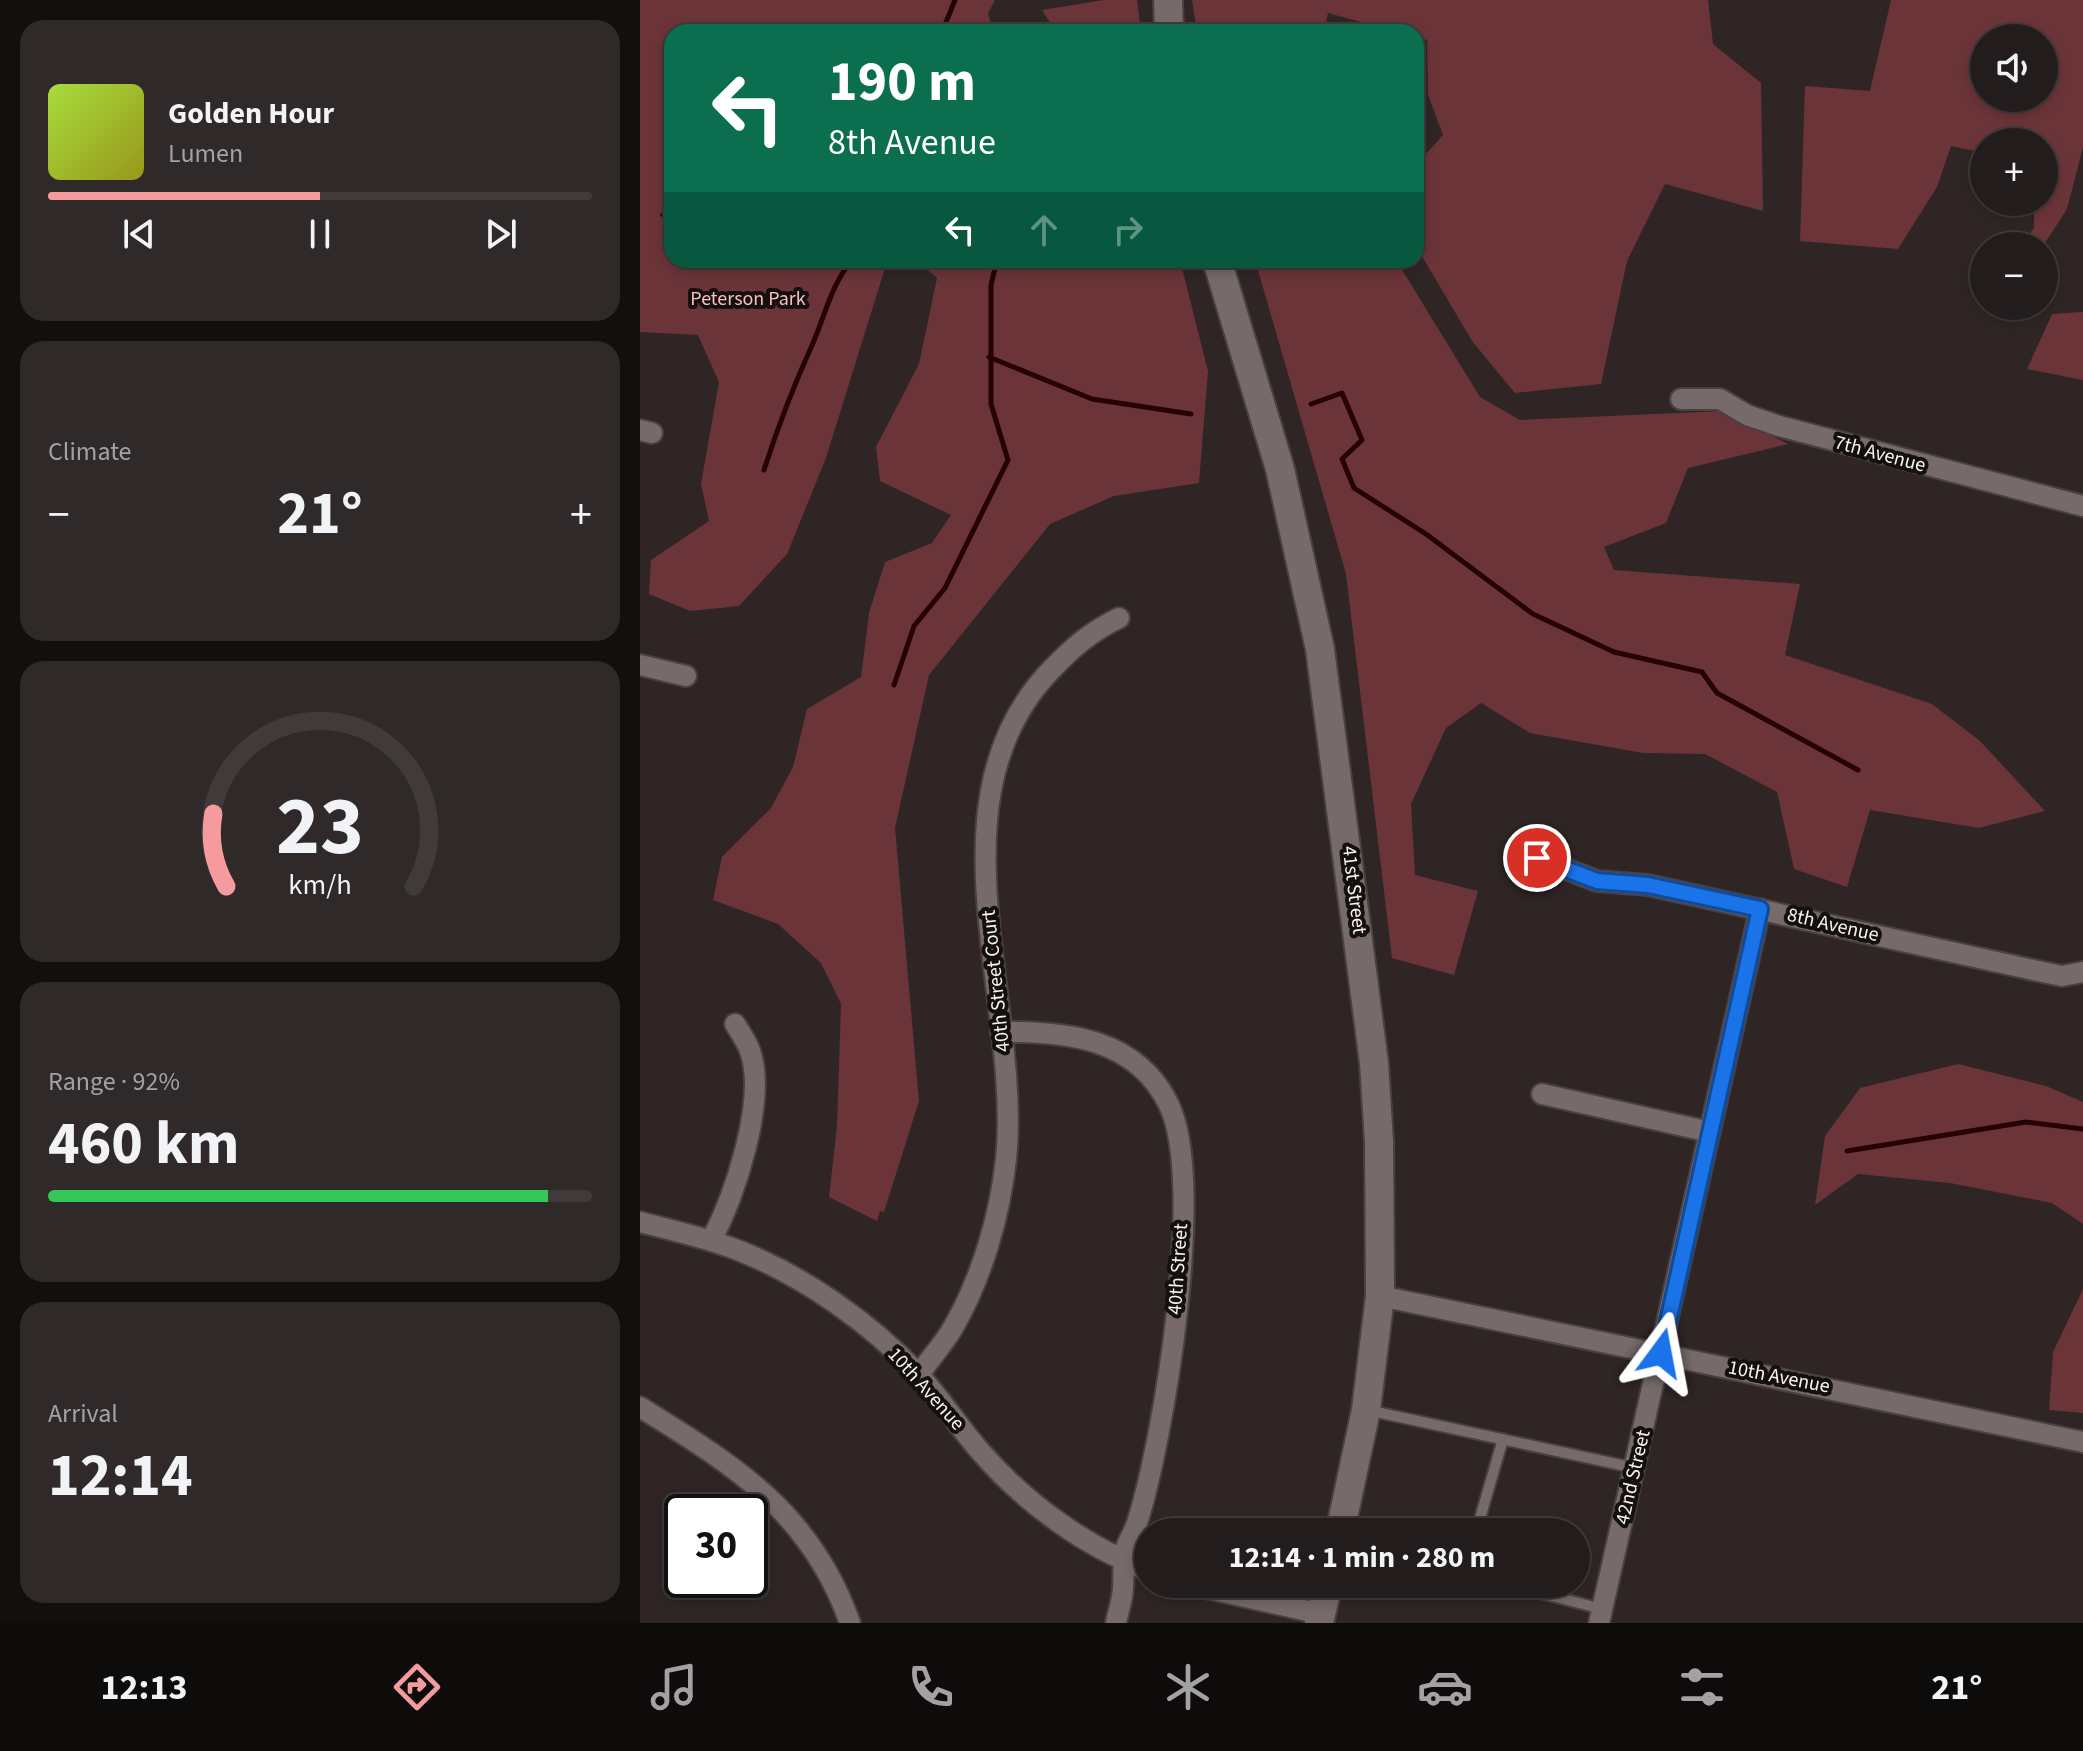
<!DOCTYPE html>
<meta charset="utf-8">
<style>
:root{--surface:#231c1c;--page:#2f2929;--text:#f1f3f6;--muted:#a3a1a3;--line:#403a3b;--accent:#f59b9e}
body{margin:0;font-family:"Source Sans 3",sans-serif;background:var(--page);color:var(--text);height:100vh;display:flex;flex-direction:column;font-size:30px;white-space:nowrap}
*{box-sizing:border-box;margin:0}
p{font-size:26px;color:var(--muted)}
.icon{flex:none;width:44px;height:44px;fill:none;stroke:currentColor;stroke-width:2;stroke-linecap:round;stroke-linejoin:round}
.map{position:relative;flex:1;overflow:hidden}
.drawer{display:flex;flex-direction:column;gap:20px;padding:20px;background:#130f0f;width:640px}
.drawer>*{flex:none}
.banner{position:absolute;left:24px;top:24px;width:760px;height:244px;border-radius:24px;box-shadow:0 4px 12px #0003,0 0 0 2px var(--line);background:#0b6e4f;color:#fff;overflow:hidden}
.buttons{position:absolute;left:1330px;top:24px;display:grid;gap:16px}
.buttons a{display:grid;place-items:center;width:88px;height:88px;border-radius:50%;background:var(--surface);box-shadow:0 4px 12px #0003,0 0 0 2px var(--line);font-size:40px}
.speed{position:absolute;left:24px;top:1494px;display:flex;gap:16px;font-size:40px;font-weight:700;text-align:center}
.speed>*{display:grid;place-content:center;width:104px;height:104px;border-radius:50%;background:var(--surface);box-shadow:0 4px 12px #0003,0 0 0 2px var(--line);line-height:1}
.speed .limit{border:4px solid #111;border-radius:12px;background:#fff;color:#111}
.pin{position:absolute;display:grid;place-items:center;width:68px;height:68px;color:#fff;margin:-34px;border:4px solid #fff;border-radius:50%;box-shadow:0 2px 8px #0007}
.me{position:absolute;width:88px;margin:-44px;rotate:13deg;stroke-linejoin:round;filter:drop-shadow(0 0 6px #0008)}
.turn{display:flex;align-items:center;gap:28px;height:168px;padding:0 32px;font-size:36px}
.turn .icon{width:104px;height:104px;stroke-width:2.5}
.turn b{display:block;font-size:56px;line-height:68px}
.lanes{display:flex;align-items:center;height:76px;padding:0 32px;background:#0003;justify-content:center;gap:40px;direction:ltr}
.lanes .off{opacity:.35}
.big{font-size:60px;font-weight:700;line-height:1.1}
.drawer .card{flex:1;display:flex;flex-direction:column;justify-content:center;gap:12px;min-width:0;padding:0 28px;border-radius:24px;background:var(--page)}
.drawer .dial{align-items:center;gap:0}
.dial svg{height:208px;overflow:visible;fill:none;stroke:var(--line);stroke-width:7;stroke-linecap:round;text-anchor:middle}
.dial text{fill:var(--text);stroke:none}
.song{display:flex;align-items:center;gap:24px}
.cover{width:96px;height:96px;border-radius:12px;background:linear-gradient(135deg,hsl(80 70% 55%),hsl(60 70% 35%))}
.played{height:8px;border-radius:4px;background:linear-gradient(90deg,var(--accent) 50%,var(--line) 50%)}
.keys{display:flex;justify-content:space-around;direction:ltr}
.heat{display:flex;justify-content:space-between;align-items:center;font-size:44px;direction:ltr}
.charge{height:12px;border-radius:6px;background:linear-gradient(90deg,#34c759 92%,var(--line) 0)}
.trip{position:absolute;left:494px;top:1518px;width:456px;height:80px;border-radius:40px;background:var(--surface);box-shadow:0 4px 12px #0003,0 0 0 2px var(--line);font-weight:700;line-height:80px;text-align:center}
.menu{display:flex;height:128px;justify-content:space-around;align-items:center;background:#0e0b0b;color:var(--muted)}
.menu .icon{width:56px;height:56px}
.menu .current{color:var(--accent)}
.menu b{font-size:36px;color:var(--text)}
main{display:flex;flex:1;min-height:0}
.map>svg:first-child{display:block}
.green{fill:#6b3438;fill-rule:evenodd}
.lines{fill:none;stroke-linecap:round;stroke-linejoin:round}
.stream{stroke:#260105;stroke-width:5}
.lane-casing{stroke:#494041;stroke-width:14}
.street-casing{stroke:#494041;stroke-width:24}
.secondary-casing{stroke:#494041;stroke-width:32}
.lane{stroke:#766a6a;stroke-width:10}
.street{stroke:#766a6a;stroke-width:20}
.secondary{stroke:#766a6a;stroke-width:28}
.route-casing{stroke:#114b97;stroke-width:20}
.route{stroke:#1a73e8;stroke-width:14}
.labels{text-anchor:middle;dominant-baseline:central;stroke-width:8;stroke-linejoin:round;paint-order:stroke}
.park-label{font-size:20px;fill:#fabfc0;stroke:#141010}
.street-label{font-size:20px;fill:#faf3f3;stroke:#141010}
</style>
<main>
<section class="drawer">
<div class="card">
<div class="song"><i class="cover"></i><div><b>Golden Hour</b><p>Lumen</p></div></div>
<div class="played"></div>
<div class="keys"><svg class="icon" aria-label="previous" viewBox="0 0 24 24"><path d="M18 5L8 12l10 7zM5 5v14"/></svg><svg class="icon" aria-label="pause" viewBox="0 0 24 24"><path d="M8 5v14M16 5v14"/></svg><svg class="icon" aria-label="next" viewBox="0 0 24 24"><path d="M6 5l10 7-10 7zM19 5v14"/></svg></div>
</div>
<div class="card"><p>Climate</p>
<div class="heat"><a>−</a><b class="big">21°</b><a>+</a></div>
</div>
<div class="card dial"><svg viewBox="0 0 100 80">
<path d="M14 69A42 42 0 1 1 86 69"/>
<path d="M14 69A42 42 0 0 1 9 41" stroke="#f59b9e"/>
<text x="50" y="56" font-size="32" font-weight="700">23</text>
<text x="50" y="72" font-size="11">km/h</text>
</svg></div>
<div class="card"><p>Range · 92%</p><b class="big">460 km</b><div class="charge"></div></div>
<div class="card"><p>Arrival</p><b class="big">12:14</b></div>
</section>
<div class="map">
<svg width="1443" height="1623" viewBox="0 0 1443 1623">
<rect width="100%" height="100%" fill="#2f2525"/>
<path class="green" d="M 0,0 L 355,0 L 348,13 L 353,32 L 32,32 L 32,260 L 257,260 L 245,268 L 186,458 L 147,554 L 99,606 L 50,611 L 9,594 L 11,560 L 69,521 L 61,484 L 79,382 L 58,335 L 0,332 Z
M 464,0 L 497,0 L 501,32 L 416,32 L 402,10 Z
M 552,0 L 1068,0 L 1073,44 L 1121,83 L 1123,211 L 1025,184 L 987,261 L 961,384 L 875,393 L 832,341 L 776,246 L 776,165 L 803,135 L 788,95 L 787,40 L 776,37 L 776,32 L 758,32 L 688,13 L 684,32 L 557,32 Z
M 1251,0 L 1443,0 L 1443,147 L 1427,209 L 1403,246 L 1381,246 L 1394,228 L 1394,202 L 1404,202 L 1404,142 L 1344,142 L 1344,153 L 1311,146 L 1297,187 L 1258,249 L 1160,241 L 1165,86 L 1230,91 ZM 1344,38 L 1404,38 L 1404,98 L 1344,98 Z
M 276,260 L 540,260 L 568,371 L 559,483 L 474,496 L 410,524 L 289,675 L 255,828 L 279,1101 L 244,1212 L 240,1211 L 237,1221 L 189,1197 L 197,1126 L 201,1004 L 181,963 L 138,924 L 73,900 L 82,857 L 131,808 L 153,767 L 167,709 L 221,677 L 229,613 L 245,562 L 292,543 L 311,515 L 240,481 L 236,447 L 279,364 L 297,278 Z
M 615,260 L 756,260 L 840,397 L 880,420 L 1083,411 L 1148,444 L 1048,468 L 1026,523 L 964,547 L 974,570 L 1160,584 L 1145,655 L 1292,704 L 1340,741 L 1405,811 L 1339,828 L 1230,810 L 1207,887 L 1154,869 L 1137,792 L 1065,754 L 1003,753 L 890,733 L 841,703 L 806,728 L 771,804 L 775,875 L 838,891 L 814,975 L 752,958 L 706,574 Z
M 1443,312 L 1443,380 L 1387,369 L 1412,314 Z
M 1318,1064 L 1406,1086 L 1443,1102 L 1443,1224 L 1412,1203 L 1310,1183 L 1218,1174 L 1175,1205 L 1185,1136 L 1220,1088 Z
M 1443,1289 L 1443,1413 L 1409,1410 L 1413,1352 Z"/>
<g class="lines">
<path class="stream" d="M 302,32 L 315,0
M 23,215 L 32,205
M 349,357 L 452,399 L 551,414
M 671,404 L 702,393 L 722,440 L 702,459 L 714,488 L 786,534 L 893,614 L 974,652 L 1062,672 L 1077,693 L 1218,770
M 124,470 C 138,426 154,385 173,343 C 186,313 191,285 212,260
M 254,685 L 274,626 L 305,588 L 368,460 L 351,404 L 351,285 L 357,260
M 1207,1151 L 1386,1122 L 1443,1129"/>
<defs>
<path id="lane" d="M 727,1410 L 995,1468
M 836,1532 L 863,1439
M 866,1584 L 962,1609"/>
<path id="street" d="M 1041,399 L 1080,399 L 1107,415 L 1139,426 L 1443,506
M 0,430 L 12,433
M 0,665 L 46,676
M 897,858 L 957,881 L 1008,885 L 1398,971 L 1422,976 L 1443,972
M 361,1032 C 426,1031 497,1038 529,1105 C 566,1183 524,1438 497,1523 C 494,1533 487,1542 485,1551 C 482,1562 484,1576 483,1587 C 483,1599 478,1611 476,1623
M 902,1094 L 1070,1132
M 0,1222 C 34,1231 68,1238 100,1251 C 165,1277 232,1324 279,1375 C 301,1399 319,1427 340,1451 C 384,1502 445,1547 508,1570
M 71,1240 C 95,1198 127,1098 110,1051 C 107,1042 100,1032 95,1024
M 740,1296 L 1443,1442
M 279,1375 C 290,1358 304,1344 314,1326 C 342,1277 360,1215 366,1159 C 382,1002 285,798 412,669 C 433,647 452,631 479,618
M 0,1407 C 95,1466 171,1512 210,1623
M 548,1584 L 681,1614
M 959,1623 L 1120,909"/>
<path id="secondary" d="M 528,0 L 529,32
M 577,260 L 640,469 L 680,649 L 734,1063 L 739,1142 L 740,1296 L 726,1410 L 700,1532
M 679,1623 L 688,1584"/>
</defs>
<use href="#lane" class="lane-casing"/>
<use href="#street" class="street-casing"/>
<use href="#secondary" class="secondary-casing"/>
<use href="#lane" class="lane"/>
<use href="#street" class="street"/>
<use href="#secondary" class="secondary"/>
</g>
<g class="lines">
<defs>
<path id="route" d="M 897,858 L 957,881 L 1008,885 L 1120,909 L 1021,1353"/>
</defs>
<use href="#route" class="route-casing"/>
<use href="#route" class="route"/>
</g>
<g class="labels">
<g class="park-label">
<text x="108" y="299">Peterson Park</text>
</g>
<g class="street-label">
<text transform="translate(1240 454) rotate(15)">7th Avenue</text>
<text transform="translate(714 890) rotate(83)">41st Street</text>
<text transform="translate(1193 925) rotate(13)">8th Avenue</text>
<text transform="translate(356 981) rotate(-96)">40th Street Court</text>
<text transform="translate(538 1269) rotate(-86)">40th Street</text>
<text transform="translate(1139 1377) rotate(11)">10th Avenue</text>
<text transform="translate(286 1389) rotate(48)">10th Avenue</text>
<text transform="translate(993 1477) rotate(-77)">42nd Street</text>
</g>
</g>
</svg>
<div class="buttons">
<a><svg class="icon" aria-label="sound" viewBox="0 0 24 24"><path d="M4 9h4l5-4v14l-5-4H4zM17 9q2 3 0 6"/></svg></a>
<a>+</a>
<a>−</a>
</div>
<div class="speed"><div class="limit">30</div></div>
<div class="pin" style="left:897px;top:858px;background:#d93025"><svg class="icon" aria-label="arrive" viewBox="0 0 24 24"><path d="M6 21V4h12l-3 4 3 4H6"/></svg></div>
<svg class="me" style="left:1021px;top:1353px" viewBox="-20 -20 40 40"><path d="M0-17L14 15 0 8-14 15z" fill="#1a73e8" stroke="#fff" stroke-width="4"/></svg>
<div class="trip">12:14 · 1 min · 280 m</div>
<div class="banner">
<div class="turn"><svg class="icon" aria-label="left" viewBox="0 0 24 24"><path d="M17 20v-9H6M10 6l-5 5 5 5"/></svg><div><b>190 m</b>8th Avenue</div></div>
<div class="lanes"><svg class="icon" aria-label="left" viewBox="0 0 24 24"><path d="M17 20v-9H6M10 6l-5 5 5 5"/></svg><svg class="icon off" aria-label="ahead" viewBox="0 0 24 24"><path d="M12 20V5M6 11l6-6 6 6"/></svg><svg class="icon off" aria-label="right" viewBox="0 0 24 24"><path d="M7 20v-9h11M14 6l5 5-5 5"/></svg></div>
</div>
</div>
</main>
<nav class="menu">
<b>12:13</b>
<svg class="icon current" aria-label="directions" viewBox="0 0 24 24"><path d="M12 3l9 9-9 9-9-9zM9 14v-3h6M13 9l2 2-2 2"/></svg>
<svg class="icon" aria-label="music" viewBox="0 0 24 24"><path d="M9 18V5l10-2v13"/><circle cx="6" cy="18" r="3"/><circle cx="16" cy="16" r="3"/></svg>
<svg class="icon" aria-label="phone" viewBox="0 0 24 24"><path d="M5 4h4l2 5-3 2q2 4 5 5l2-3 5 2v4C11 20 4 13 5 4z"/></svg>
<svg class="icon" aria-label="climate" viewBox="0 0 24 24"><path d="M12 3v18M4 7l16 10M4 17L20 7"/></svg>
<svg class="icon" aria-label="car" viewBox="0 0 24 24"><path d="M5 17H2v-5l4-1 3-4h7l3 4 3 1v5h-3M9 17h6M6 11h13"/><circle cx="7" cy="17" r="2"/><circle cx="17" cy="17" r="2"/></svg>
<svg class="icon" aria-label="filters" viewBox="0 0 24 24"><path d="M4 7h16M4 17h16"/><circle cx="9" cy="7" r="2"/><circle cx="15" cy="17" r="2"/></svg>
<b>21°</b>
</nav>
